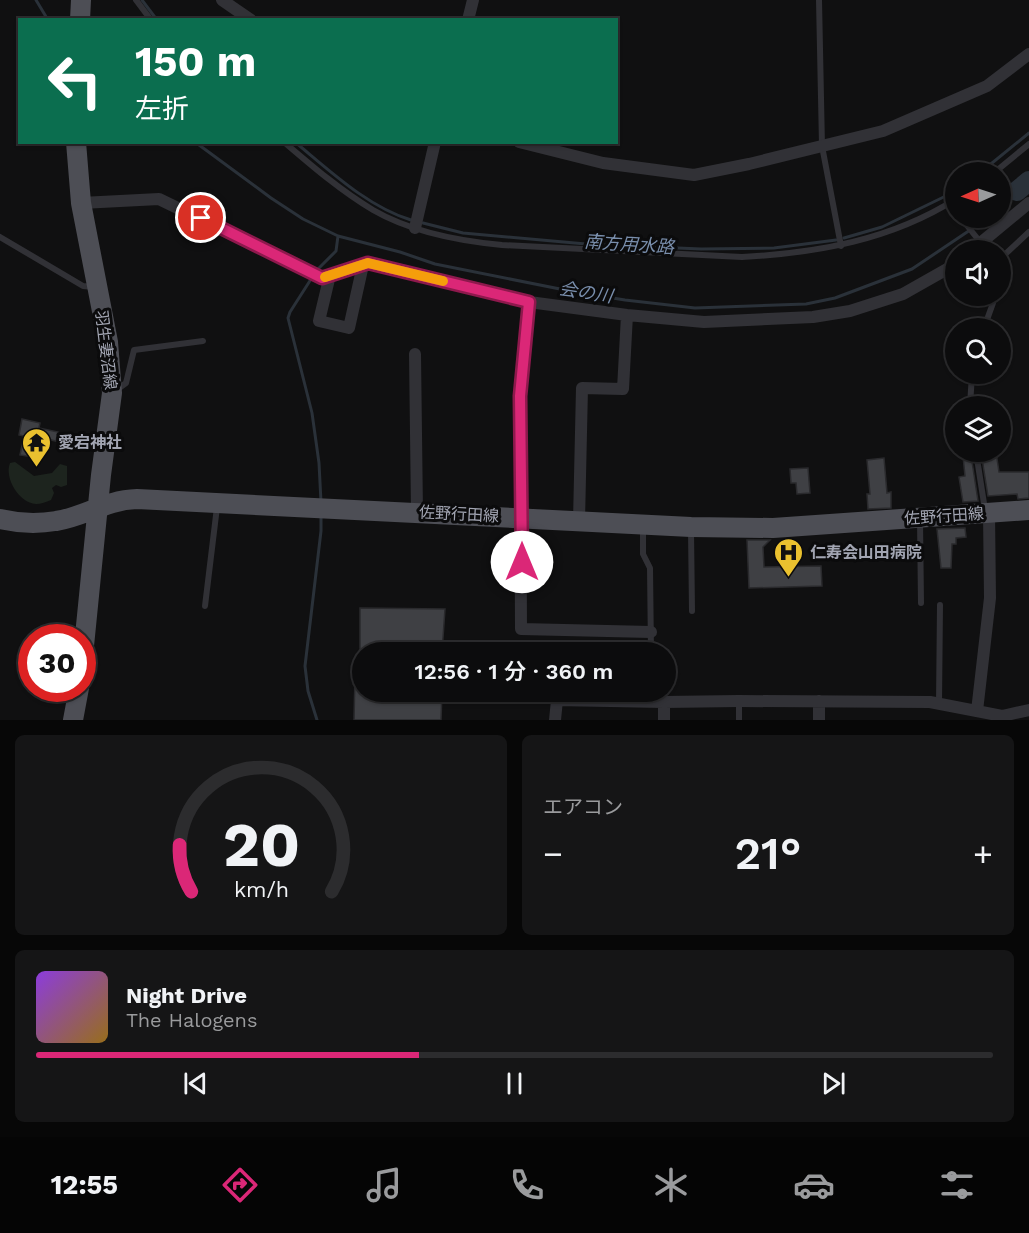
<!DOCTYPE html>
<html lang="ja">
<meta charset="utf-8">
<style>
:root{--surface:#0c0c0d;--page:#151516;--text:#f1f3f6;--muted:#9a9b9d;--line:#2c2c2e;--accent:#db2777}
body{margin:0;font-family:"Work Sans","Noto Sans JP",sans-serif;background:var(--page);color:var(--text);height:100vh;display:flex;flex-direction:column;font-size:22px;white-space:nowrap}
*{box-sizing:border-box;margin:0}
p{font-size:20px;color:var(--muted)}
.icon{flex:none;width:33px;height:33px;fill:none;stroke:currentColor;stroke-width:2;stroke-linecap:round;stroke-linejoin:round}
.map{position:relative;height:720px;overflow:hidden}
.details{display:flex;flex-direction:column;gap:15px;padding:15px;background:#070707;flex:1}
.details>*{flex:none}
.banner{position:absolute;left:18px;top:18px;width:600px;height:126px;border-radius:0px;box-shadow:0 2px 4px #0004,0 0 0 2px var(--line);background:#0b6e4f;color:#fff;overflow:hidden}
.needle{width:39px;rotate:267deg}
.controls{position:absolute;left:945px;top:162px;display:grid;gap:12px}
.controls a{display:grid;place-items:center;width:66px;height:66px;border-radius:50%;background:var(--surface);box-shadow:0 2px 4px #0004,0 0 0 2px var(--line);font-size:30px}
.speed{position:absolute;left:18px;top:624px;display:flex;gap:12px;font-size:30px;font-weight:700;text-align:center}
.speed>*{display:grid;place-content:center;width:78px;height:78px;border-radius:50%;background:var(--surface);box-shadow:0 2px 4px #0004,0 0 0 2px var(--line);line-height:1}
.speed .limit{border:9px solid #d22;background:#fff;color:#111}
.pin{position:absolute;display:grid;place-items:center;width:51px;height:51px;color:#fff;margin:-26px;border:3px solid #fff;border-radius:50%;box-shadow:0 2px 6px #0007}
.me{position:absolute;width:66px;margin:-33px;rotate:0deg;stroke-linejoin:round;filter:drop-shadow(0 0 4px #0008)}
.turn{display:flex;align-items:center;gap:21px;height:126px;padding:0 18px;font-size:27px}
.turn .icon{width:78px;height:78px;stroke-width:2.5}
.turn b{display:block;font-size:42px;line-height:51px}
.big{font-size:45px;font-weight:600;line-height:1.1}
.details .tile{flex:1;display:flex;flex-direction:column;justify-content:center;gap:9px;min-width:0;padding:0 21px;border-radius:9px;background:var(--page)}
.details .dial{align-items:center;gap:0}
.dial svg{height:156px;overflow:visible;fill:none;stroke:var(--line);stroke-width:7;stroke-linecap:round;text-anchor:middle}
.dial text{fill:var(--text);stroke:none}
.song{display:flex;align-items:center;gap:18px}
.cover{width:72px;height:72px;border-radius:9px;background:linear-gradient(135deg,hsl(270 70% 55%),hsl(40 70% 35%))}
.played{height:6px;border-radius:3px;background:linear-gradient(90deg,var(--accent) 40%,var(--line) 40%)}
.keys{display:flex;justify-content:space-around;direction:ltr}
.heat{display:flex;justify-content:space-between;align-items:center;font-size:33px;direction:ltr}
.details .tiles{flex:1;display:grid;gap:15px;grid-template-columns:1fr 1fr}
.tile:last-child{grid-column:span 2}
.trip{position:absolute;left:352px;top:642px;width:324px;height:60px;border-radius:30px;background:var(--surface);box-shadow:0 2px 4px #0004,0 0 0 2px var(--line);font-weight:600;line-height:60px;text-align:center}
.tab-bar{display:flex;height:96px;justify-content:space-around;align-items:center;background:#050505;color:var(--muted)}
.tab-bar .icon{width:42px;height:42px}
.tab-bar .selected{color:var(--accent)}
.tab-bar b{font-size:27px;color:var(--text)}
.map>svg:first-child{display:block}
.green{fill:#1d241e}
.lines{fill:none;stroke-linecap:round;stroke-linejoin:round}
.stream{stroke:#2a3139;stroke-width:3}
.river{stroke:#2a3139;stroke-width:20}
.building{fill:#3f4044;stroke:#2a2a2d;stroke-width:1.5}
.service{stroke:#313136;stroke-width:6}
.minor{stroke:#313136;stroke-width:12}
.primary{stroke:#4d4e55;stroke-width:20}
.route-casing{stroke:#8e194d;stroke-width:15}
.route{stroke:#db2777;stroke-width:10}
.slow{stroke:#f59e0b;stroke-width:10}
.labels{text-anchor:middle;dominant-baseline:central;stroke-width:6;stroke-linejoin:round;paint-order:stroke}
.street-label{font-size:16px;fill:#a2a5b2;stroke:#0b0b0c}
.poi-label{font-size:16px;font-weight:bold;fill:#a2a5b2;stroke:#0b0b0c;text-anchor:start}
.water-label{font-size:18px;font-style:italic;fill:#798eac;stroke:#0b0b0c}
</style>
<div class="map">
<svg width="1029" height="720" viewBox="0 0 1029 720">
<rect width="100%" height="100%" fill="#101011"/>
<path class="green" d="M 15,462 L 34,476 L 52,473 L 60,464 L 67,466 L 67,485 L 61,487 L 56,485 L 52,488 L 54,493 L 51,500 C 46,502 41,504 36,504 C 19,503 4,478 10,463 Z"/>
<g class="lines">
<path class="stream" d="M 36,0 L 48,20
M 142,0 L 157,20
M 195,142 L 271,198 L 303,219 L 338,236 L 400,252 L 435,264 L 570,291 L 625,300 L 695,308 L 806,304 L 835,298 L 912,269 L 988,218
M 295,142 C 330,171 368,207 411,220
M 981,172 L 1029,133
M 1000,207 L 1017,191
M 423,223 L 463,233 L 586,244 L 701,249 L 774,248 L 836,240
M 844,238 L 882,227 L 956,191
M 317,270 L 336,251 L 338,236
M 313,276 L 290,312 L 288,318 L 312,413 L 319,463 L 321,502
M 317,720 L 308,691 L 305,666 L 321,531 L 321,514"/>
<path class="river" d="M 1017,191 L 1029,181"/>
</g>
<path class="building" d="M 22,419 L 40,423 L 39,428 L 58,432 L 56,441 L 37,437 L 33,457 L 20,455 L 24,436 L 19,435 Z
M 981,452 L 996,452 L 999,472 L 1029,472 L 1029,498 L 1018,499 L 1017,494 L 988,496 Z
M 971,455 L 978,501 L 963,502 L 959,477 L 965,476 L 963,456 Z
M 884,458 L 887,493 L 891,492 L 891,508 L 868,509 L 867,494 L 870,494 L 867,460 Z
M 808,468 L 810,493 L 797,494 L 796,483 L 791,483 L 790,469 Z
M 965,528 L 966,537 L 956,538 L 956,544 L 952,544 L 951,568 L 941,568 L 937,529 Z
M 747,540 L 770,540 L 763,547 L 764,567 L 821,566 L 822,586 L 749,588 Z
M 360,608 L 445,609 L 442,652 L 360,652 Z
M 355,674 L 363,674 L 363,692 L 442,692 L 441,720 L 354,720 Z"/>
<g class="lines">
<path class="service" d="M 136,0 L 151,20
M 819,0 L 822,146 L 841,246
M 284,142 C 312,166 341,191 373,210 C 411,232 459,241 502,245 L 742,257 C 817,253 891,240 956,199
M 995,172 L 1029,144
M 961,218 L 981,243 L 983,250
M 0,237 L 83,286 L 93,287
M 1000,259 L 1029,232
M 984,328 L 993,303 L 993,296
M 115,391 L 126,383 L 134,350 L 203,341
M 970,406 L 972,374
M 976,452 L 985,510
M 920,520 L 921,603
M 643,529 L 643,554 L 650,568 L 651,652
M 691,531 L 692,611
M 205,606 L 217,507
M 739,701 L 739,720
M 939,703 L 940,605"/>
<path class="minor" d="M 222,0 L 251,20
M 468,20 L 473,0
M 519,142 L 603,163 L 694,175 L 749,164 L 883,131 L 987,86 L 1029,54
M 81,203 L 159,199 L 322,278 L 368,263 L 529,302 L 627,315 L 704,322 L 813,317 L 850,311 L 903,294 L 956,264
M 415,228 L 435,142
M 972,250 L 1029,203
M 330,275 L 319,321 L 349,328 L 363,265
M 529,302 L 520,395 L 521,629 L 651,632
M 415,354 L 417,512
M 579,521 L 582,388 L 623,389 L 627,315
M 977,711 L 990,598 L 989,513
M 555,720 L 557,700 L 664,702
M 664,720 L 664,702 L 739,701 L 930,702 L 1002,716 L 1029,710
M 819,720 L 819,701"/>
<path class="primary" d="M 80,20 L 81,0
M 76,142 L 81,203 L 108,342 L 112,393 L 101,475 L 82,666
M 0,519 C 17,523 38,524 56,521 C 84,517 105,500 137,499 L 691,527 L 773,528 L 1029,510
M 73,720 L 79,688"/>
</g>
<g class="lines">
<defs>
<path id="route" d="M 201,218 L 322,278 L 368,263 L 529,302 L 520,396 L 522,562"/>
</defs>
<use href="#route" class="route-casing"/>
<use href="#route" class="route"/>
<path class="slow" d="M 325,277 L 368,263 L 443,281"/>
</g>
<defs>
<symbol id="temple-pin" viewBox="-11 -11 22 30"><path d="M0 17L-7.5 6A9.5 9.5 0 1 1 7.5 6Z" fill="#eac12f" stroke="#0b0b0c"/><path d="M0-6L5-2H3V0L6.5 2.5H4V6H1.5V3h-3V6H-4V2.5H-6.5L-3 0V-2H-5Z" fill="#111"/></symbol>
<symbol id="hospital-pin" viewBox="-11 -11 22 30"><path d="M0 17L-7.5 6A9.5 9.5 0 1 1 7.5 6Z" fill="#eac12f" stroke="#0b0b0c"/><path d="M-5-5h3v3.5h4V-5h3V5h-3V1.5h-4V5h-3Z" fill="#111"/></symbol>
</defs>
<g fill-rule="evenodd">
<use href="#temple-pin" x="20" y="426" width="33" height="45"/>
<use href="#hospital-pin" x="772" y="536" width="33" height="45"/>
</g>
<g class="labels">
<g class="street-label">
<text transform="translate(106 350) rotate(83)">羽生妻沼線</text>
<text transform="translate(459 514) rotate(3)">佐野行田線</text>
<text transform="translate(944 516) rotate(-4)">佐野行田線</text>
</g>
<g class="poi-label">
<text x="58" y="442">愛宕神社</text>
<text x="810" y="552">仁寿会山田病院</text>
</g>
<g class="water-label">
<text transform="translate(629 244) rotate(4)">南方用水路</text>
<text transform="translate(586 292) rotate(9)">会の川</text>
</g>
</g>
</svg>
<div class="controls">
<a><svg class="needle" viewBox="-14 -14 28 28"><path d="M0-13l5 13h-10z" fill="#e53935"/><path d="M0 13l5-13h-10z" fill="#9a9b9d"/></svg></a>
<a><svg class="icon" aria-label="sound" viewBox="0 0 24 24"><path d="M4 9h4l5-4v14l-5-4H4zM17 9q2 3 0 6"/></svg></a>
<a><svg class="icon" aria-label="search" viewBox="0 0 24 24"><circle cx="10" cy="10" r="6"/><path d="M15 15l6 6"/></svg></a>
<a><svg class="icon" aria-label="layers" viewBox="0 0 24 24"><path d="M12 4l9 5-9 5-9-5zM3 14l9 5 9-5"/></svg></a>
</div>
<div class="speed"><div class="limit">30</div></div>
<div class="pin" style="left:201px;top:218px;background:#d93025"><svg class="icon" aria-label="arrive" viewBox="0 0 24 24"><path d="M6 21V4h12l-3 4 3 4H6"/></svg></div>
<svg class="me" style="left:522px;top:562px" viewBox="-20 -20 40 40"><circle r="19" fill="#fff"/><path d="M0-13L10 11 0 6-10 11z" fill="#db2777"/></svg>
<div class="trip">12:56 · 1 分 · 360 m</div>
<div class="banner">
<div class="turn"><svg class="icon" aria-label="left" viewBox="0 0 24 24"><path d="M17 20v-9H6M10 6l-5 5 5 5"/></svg><div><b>150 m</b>左折</div></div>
</div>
</div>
<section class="details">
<div class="tiles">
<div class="tile dial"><svg viewBox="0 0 100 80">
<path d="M14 69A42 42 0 1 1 86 69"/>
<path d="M14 69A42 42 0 0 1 8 45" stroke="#db2777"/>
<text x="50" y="56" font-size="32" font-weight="700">20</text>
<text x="50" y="72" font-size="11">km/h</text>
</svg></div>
<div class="tile"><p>エアコン</p>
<div class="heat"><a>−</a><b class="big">21°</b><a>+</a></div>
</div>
<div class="tile">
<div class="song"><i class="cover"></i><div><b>Night Drive</b><p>The Halogens</p></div></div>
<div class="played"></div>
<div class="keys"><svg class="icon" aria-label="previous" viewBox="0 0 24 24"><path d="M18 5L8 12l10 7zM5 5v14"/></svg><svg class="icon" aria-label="pause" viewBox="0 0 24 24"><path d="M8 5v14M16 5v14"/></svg><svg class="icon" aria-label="next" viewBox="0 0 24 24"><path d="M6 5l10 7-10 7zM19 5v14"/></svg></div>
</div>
</div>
</section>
<nav class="tab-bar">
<b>12:55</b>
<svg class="icon selected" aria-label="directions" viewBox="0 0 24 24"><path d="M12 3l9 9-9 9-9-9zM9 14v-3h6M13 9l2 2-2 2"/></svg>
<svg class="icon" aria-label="music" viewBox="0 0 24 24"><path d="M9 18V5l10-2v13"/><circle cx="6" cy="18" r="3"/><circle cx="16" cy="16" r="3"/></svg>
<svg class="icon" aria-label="phone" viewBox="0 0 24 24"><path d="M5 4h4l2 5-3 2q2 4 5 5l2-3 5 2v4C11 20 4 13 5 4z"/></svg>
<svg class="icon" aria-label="climate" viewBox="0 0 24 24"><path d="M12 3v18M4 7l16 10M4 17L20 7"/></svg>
<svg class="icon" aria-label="car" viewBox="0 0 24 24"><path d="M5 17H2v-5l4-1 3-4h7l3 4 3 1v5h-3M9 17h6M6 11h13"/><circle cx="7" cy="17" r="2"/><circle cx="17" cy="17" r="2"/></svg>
<svg class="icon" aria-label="filters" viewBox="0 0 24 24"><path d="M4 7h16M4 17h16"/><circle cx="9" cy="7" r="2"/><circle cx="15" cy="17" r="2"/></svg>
</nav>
